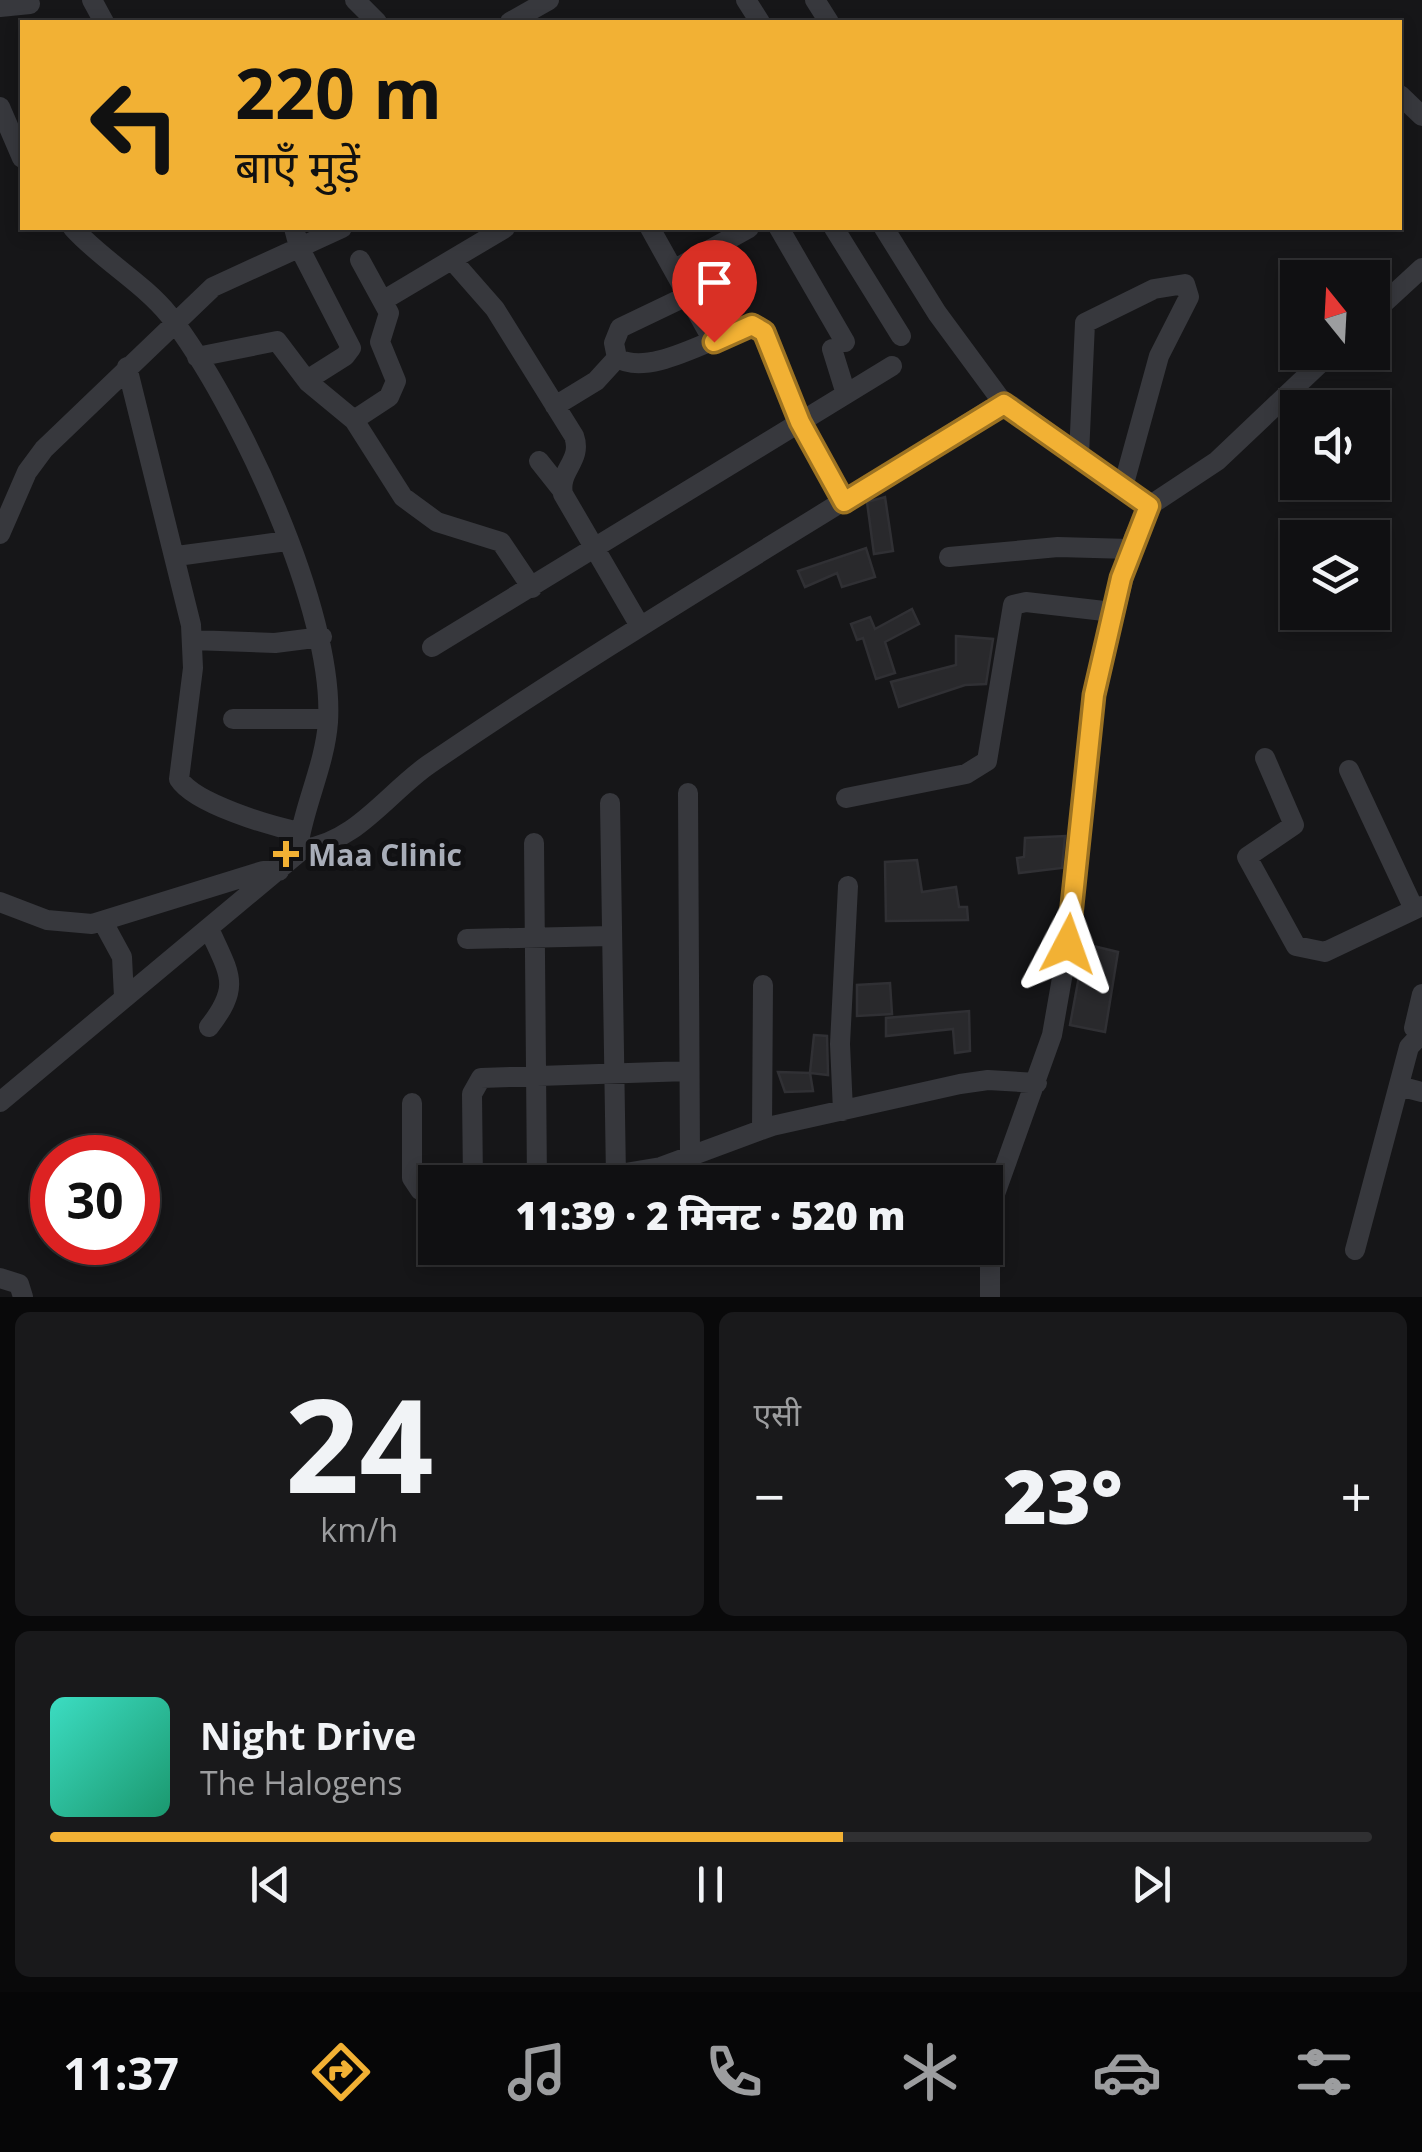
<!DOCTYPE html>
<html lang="hi">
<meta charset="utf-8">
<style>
:root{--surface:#101012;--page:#19191b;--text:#f1f3f6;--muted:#9c9d9f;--line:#303032;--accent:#f2b134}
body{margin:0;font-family:"Open Sans","Noto Sans Devanagari",sans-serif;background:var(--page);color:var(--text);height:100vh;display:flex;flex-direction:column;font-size:38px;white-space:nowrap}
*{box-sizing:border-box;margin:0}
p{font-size:32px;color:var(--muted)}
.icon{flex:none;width:55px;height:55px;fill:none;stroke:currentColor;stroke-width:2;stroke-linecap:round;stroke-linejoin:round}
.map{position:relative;height:1297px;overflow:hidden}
.panel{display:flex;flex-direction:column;gap:15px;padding:15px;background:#09090a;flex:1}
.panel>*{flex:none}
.top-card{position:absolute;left:20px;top:20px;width:1382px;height:210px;border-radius:0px;box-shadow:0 5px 15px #0003,0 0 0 2px var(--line);background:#f2b134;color:#111;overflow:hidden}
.needle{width:65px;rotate:342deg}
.fabs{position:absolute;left:1280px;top:260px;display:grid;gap:20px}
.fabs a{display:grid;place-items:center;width:110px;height:110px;border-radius:0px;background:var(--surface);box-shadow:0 5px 15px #0003,0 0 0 2px var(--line);font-size:50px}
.speed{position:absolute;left:30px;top:1135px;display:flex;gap:20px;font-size:50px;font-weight:700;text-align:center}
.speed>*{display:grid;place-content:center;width:130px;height:130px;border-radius:50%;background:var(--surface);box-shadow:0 5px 15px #0003,0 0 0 2px var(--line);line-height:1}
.speed .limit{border:15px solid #d22;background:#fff;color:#111}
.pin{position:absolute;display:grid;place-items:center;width:85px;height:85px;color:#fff;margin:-102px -42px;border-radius:50% 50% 50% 0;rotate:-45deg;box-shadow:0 0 10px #0007}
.pin .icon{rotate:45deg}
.me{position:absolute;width:110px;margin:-55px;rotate:4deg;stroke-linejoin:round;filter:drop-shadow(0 0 8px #0008)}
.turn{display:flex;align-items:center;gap:35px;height:210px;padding:0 50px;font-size:45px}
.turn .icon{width:130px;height:130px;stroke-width:2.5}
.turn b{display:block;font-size:70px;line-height:85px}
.big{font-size:75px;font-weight:800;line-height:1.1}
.panel .card{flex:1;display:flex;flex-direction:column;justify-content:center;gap:15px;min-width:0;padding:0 35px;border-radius:15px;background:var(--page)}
.panel .dial{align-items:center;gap:0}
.dial b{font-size:130px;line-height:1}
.song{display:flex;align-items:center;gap:30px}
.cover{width:120px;height:120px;border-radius:15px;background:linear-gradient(135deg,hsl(170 70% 55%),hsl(160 70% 35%))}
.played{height:10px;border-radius:5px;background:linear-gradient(90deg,var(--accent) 60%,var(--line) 60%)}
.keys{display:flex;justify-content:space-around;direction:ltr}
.heat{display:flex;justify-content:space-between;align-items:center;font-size:55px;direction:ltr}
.panel .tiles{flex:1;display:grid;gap:15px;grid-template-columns:1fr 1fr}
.card:last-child{grid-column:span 2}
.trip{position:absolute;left:418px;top:1165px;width:585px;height:100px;border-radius:0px;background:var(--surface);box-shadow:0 5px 15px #0003,0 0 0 2px var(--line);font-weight:800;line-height:100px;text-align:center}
.menu{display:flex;height:160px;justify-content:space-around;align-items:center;background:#060607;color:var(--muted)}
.menu .icon{width:70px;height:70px}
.menu .on{color:var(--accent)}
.menu b{font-size:45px;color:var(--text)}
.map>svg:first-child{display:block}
.building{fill:#29292c;stroke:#303034;stroke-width:2.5}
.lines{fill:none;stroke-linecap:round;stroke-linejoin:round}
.minor{stroke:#37383d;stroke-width:20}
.route-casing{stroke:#9d7322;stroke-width:25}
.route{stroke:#f2b134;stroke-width:18}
.poi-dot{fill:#f2b134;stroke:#111113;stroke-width:4}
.labels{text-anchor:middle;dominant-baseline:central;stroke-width:10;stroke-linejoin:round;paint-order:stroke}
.poi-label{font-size:30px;font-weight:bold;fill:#a8adb8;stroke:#111113;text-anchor:start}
</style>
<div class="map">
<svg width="1422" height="1297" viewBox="0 0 1422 1297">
<rect width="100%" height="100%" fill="#161618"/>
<path class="building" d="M 885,497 L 893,551 L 874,554 L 867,502 Z
M 866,548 L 875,577 L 842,587 L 837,573 L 805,587 L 798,571 Z
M 912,609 L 919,624 L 885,642 L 895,673 L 876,679 L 863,638 L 857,640 L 851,624 L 870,617 L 875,629 Z
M 956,636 L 993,639 L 986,684 L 965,685 L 899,707 L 891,682 L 956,665 Z
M 1065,836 L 1062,868 L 1019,873 L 1017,858 L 1024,857 L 1025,838 Z
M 917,860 L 922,892 L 956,887 L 959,907 L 967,907 L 968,920 L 886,921 L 885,862 Z
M 1085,944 L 1118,952 L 1105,1032 L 1070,1025 Z
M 890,983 L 892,1014 L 857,1016 L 857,985 Z
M 969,1011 L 970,1051 L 955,1053 L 953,1029 L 886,1036 L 886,1018 Z
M 814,1035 L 827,1036 L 828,1075 L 810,1073 Z
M 778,1072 L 810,1073 L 813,1091 L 785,1092 Z"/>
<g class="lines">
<path class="minor" d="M 92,0 L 104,22
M 355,0 L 377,22
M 746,0 L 760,22
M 815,0 L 829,22
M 0,7 L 30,4
M 510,22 L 549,0
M 1400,95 L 1422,116
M 0,107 L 22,158
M 73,228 C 102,260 142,282 169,315 C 237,403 335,611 328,722 C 325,763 306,801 299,841 L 303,849 C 355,843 388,793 428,765 C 612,639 805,527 994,407 L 1012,406 L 1149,506
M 294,228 L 299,247 L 351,348 L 345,356 L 307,380
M 650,228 L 713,341
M 779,228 L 845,342
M 834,228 L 901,336
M 884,228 L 937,313 L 1004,404
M 452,260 L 495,309 L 574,436 C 583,461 558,470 563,494 L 640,626
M 675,269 L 749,228
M 691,294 L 620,328 L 614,343 L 617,358 C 652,379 720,331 756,325 L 766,336 L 800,422 L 844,502
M 384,300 L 505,228
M 1372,314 L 1422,268
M 832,349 L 846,394
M 197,357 L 277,341 L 308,382 L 354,420 L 403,497 L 437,522 L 501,542 L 532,588
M 127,367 L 191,625 L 193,668 L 179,779 C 195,804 271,826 300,832
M 555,406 L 596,381 L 617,358
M 354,420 L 389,397 L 396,381 L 380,342 L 389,313 L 360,260
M 1079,455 L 1085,323 L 1154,289 L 1185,284 L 1189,297 L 1159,356 L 1123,487
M 539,461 L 562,490
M 0,534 L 27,472 L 44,449 L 213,287 L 342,228
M 177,556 L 287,541
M 949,557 L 1058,547 L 1130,549
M 192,640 L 275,643 L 322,637
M 432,647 L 892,366
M 233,719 L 328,719
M 1265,758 L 1294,825 L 1247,857 L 1296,946 L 1325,952 L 1422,906
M 1349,770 L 1414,909
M 688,793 L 690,1156
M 846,798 L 966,774 L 987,761 L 1013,605 L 1026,602 L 1113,612
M 610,803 L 616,1177
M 534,843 L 537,1182
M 0,902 L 47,920 L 92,924 L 263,871 L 279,871
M 103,922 L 122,957 L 124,997
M 467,939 L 611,936
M 209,1027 C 241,986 230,975 210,931
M 1414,1028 L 1422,994
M 1399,1086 L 1422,1092
M 0,1102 L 303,849
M 412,1103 L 412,1178 L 420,1190 L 435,1190
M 843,1111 L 840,1044 L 848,886
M 762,1130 L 763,985
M 473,1182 L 472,1094 L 481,1078 L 689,1071
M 571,1182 L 661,1167 L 772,1126 L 960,1084 L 988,1080 L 1037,1083
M 1355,1250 L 1409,1047 L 1422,1033
M 0,1278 L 19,1284 L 23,1297
M 990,1297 L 990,1208 L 1052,1035 L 1068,944 L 1094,695 L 1134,537 L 1149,506 L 1217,461 L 1332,352"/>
</g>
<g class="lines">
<defs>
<path id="route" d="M 714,342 L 752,325 L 764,332 L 800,422 L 844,502 L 1004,404 L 1149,506 L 1121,578 L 1094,695 L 1068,944"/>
</defs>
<use href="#route" class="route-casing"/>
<use href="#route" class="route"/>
</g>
<path class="poi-dot" d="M281 839h10v10h10v10h-10v10h-10v-10h-10v-10h10z"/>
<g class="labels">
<g class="poi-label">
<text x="308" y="854">Maa Clinic</text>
</g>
</g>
</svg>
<div class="fabs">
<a><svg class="needle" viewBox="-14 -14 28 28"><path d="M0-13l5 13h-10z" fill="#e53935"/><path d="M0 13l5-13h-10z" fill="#9c9d9f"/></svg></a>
<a><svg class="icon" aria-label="sound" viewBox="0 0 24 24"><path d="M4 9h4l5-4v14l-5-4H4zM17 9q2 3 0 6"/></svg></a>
<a><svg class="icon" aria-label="layers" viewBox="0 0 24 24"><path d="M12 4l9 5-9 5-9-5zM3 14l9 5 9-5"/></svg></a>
</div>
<div class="speed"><div class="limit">30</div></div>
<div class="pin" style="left:714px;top:342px;background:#d93025"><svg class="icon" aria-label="arrive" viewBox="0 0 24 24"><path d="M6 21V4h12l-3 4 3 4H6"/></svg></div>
<svg class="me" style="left:1068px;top:944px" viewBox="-20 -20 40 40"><path d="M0-17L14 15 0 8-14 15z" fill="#f2b134" stroke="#fff" stroke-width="4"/></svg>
<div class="trip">11:39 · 2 मिनट · 520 m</div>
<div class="top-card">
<div class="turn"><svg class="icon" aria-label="left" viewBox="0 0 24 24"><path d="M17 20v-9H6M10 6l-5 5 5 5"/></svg><div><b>220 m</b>बाएँ मुड़ें</div></div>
</div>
</div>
<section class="panel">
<div class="tiles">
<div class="card dial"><b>24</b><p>km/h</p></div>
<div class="card"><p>एसी</p>
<div class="heat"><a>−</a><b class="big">23°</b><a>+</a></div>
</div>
<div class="card">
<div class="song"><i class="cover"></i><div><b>Night Drive</b><p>The Halogens</p></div></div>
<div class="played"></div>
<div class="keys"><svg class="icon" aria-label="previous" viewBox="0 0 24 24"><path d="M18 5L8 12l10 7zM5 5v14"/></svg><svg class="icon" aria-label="pause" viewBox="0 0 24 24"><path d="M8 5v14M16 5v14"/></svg><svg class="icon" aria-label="next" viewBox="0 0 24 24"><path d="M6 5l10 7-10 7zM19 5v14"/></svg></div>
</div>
</div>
</section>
<nav class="menu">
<b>11:37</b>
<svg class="icon on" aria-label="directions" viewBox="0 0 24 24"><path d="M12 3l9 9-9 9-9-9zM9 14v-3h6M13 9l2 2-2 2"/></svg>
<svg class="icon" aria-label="music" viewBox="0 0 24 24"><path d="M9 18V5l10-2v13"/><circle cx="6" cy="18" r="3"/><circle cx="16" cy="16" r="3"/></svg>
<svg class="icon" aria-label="phone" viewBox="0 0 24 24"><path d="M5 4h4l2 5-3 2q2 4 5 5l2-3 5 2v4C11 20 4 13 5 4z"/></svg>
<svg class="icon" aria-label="climate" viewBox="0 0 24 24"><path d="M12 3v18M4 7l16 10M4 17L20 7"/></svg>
<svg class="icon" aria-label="car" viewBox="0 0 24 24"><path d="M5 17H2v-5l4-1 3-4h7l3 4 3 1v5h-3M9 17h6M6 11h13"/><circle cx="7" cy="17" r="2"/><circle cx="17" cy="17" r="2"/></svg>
<svg class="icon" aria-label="filters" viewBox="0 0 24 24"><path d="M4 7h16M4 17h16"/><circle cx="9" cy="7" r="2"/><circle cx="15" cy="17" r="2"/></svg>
</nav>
